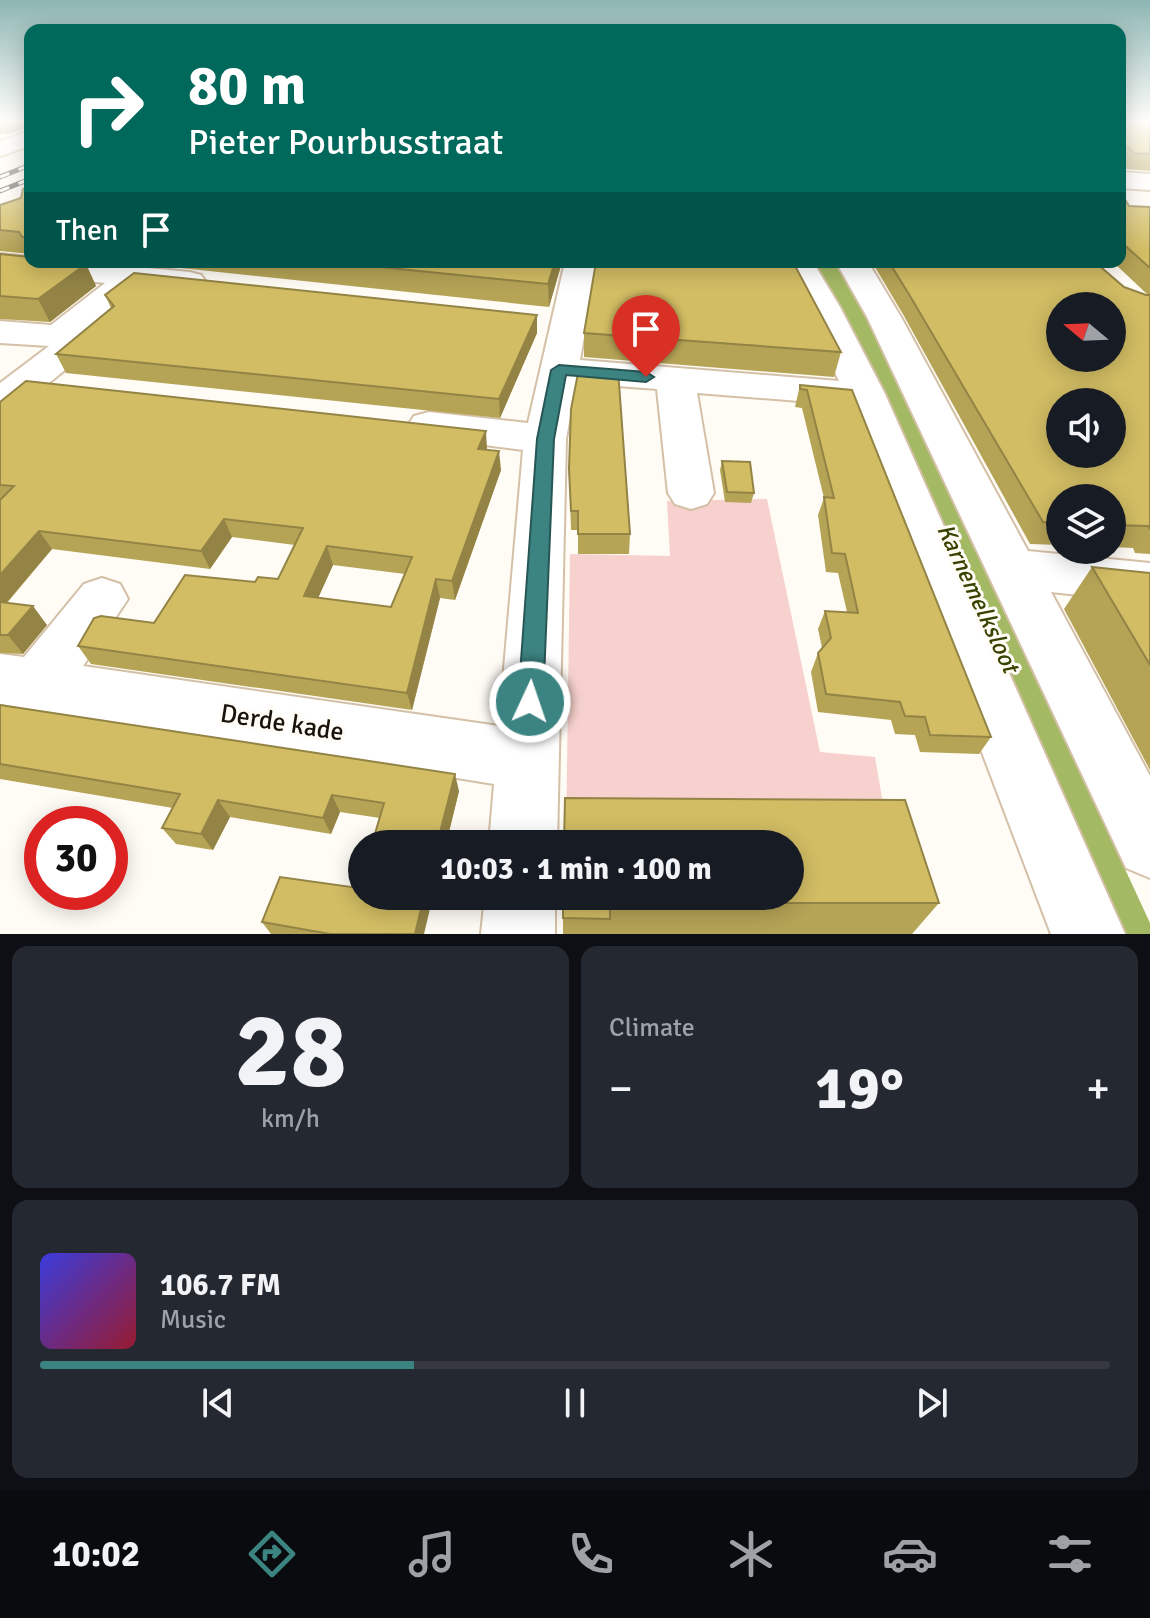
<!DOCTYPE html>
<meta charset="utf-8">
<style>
:root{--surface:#171b24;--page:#242831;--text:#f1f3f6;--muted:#9ea1a6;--line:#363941;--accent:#3c8482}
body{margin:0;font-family:Signika,sans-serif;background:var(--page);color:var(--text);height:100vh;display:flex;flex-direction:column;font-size:30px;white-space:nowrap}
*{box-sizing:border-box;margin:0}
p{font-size:26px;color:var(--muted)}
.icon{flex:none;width:44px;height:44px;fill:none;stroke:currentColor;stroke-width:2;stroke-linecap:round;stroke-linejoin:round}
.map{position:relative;height:934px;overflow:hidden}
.panel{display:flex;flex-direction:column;gap:12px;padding:12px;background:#0d0f14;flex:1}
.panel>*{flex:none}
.banner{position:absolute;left:24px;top:24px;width:1102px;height:244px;border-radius:16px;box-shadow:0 4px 20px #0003;background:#00695c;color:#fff;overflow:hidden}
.needle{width:52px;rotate:289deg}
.fabs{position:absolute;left:1046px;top:292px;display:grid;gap:16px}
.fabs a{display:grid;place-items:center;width:80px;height:80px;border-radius:50%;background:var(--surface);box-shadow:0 4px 20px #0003;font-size:40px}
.speed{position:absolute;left:24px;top:806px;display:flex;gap:16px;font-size:40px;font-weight:700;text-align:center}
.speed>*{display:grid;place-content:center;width:104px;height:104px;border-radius:50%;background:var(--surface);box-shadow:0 4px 20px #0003;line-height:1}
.speed .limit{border:12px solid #d22;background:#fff;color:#111}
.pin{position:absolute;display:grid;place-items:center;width:68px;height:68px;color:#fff;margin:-82px -34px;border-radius:50% 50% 50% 0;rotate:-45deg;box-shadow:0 0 8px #0007}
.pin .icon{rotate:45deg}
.me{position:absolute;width:88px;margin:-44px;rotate:3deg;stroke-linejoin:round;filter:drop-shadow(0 0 6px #0008)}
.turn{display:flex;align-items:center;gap:28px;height:168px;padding:0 32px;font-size:36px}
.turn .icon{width:104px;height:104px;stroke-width:2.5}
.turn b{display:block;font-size:56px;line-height:68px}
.then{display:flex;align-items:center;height:76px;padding:0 32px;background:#0003;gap:16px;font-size:30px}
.big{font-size:60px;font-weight:800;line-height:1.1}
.panel .widget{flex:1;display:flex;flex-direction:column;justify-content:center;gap:12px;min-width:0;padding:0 28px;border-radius:16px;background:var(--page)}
.panel .dial{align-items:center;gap:0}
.dial b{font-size:104px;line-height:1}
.song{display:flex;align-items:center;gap:24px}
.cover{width:96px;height:96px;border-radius:12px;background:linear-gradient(135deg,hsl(240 70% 55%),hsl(350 70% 35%))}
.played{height:8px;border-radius:4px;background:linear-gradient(90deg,var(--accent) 35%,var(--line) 35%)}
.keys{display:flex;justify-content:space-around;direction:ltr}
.heat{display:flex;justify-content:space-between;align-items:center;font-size:44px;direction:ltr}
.panel .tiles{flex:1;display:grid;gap:12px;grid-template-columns:1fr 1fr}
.widget:last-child{grid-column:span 2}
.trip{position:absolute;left:348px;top:830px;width:456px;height:80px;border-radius:40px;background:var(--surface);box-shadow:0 4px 20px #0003;font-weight:800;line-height:80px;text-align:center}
.dock{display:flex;height:128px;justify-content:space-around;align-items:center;background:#090b0e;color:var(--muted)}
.dock .icon{width:56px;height:56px}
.dock .current{color:var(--accent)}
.dock b{font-size:36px;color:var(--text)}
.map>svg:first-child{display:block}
.green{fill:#f7d1cd}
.water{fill:#a4b964}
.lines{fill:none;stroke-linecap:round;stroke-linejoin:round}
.minor-casing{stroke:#d4c0a7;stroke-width:4}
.minor{fill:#fff;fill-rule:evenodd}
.rail-casing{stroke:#575149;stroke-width:5}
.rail{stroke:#fffbf5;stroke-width:3;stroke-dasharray:10;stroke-linecap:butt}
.wall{fill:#b5a356;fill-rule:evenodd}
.shaded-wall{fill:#938446}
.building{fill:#d2bd64;stroke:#938446;stroke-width:2;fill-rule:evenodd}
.route{fill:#3c8482;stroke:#275654;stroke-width:2}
.labels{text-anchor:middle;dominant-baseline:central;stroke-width:6;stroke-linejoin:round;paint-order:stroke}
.water-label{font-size:24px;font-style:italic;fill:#374301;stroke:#fffbf5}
.near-street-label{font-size:26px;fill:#191209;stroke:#fffbf5}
</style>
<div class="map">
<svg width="1150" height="934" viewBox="0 0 1150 934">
<rect width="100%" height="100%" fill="#fffbf5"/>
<path class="green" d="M 767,499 L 820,752 L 875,757 L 889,838 L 566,839 L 570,554 L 670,556 L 667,501 Z"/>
<path class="water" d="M 807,262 L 836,262 L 878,336 L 1150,923 L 1150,934 L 1109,934 Z"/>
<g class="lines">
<defs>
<path id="minor" d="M 30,131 L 30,146 L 0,156 L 0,141 Z
M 1120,172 L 1150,174 L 1150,190 L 1120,188 Z
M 0,254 L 30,257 L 30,262 L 85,262 L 190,272 L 201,275 L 206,282 L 201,289 L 190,292 L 141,287 L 81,336 L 90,346 L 85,354 L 14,411 L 0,414 L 0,383 L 49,346 L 0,343 L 0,321 L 51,325 L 105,283 L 0,272 Z
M 565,262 L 597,262 L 580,360 L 839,381 L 781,262 L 813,262 L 840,307 L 885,394 L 1125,934 L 1051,934 L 850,405 L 697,393 L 714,493 L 707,504 L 691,509 L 675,504 L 668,493 L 657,389 L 576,383 L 566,439 L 557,844 L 489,844 L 494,784 L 0,704 L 0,654 L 24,657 L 84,584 L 102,578 L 120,584 L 128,599 L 83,666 L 499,726 L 523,450 L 429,438 L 414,434 L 408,425 L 414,416 L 429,412 L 528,423 Z
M 836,262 L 868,262 L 901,317 L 1028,551 L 1150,563 L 1150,603 L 1051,592 L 1150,776 L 1150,878 L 1126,868 L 867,317 Z
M 485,896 L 555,896 L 555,934 L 481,934 Z"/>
</defs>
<use href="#minor" class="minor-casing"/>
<use href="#minor" class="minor"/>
<defs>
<path id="rail" d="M 0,177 L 30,165
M 0,191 L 30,179"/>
</defs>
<use href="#rail" class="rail-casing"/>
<use href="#rail" class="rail"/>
</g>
<path class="wall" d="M 0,121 L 30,121 L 8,134 L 0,134 Z
M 1120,121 L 1150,121 L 1150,171 L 1127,169 L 1120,163 Z
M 30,186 L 30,254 L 0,251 L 0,205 L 21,198 Z
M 1120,201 L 1129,206 L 1150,207 L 1150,554 L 1135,553 L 1133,548 L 1112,547 L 1112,498 L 1060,498 L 1060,545 L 1030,544 L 904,316 L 872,262 L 1095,262 L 1124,287 L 1148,295 L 1113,262 L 1120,262 Z
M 0,254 L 86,264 L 96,286 L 50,322 L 0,319 Z
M 108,262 L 562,262 L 549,307 L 134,263 Z
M 105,295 L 537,315 L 537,333 L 500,418 L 66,373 L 56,354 L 111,308 Z
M 584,333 L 841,352 L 834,377 L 584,357 Z
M 800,385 L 852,390 L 991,737 L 979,754 L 920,752 L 915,735 L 895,734 L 891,720 L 818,712 L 811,672 L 818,653 L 822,648 L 818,629 L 825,611 L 847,612 L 838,573 L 826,572 L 818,515 L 824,498 L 802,408 L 795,407 Z
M 0,402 L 487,449 L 501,470 L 455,600 L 440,598 L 412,710 L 91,664 L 78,646 L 154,623 L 255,582 L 278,579 L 295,545 L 232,537 L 210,569 L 52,549 L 7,603 L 47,625 L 23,654 L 0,653 ZM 333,565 L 405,574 L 391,607 L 318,597 Z
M 722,461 L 754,493 L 751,503 L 725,502 L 720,470 Z
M 569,469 L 630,534 L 629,554 L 578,554 L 578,530 L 571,530 Z
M 1092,567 L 1150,573 L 1150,770 L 1064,609 Z
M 0,705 L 459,791 L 446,844 L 372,844 L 380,818 L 340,812 L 331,834 L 230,817 L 213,850 L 176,844 L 162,828 L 173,808 L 0,779 Z
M 358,888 L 424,934 L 271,934 L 262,922 Z
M 563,896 L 939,903 L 912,934 L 563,934 Z"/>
<path class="shaded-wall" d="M 2,121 L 30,121 L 30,127 L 8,134 Z
M 555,262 L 562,262 L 549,307 L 548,284 Z
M 86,264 L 96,286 L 50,322 L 38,299 Z
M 537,315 L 537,333 L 500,418 L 499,399 Z
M 486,431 L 487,449 L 480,467 L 478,449 Z
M 499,451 L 501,470 L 455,600 L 452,581 Z
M 224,519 L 232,537 L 210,569 L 201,551 Z
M 39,531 L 52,549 L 0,610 L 0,575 Z
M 327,546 L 333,565 L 311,614 L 304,596 Z
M 436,579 L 440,598 L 412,710 L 407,693 Z
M 33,606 L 47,625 L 23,654 L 8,635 Z
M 455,774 L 459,791 L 446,844 L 437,844 Z
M 332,795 L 340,812 L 331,834 L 323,818 Z
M 218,800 L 230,817 L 213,850 L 201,834 Z
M 424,896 L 433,896 L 424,934 L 415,934 Z"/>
<path class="building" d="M 1120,121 L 1150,121 L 1150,154 L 1134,153 L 1128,147 L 1120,146 Z
M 30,186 L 30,237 L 22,237 L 19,232 L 0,230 L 0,205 L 21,198 L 23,189 Z
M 1120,201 L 1126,201 L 1129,206 L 1150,207 L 1150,268 L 1120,241 Z
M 0,254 L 30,257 L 30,262 L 72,262 L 86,264 L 38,299 L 0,296 Z
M 331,262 L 555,262 L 548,284 Z
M 596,262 L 793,262 L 841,352 L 584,333 Z
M 889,262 L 1095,262 L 1124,287 L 1146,295 L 1150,295 L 1150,529 L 1148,526 L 1112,525 L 1112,498 L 1060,498 L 1060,523 L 1043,522 L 910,296 ZM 1060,306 L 1112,306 L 1112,358 L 1060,358 ZM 1060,402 L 1112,402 L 1112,454 L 1060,454 Z
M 134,273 L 537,315 L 499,399 L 56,354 L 114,306 L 105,295 Z
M 579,368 L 618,370 L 630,534 L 578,534 L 578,511 L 571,511 L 569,469 L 571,409 Z
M 26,381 L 486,431 L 478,449 L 499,451 L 452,581 L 436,579 L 407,693 L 78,646 L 94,618 L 101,616 L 154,623 L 185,575 L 255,582 L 258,577 L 278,579 L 303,528 L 224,519 L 201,551 L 39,531 L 0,575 L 0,500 L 14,486 L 0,485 L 0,402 ZM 327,546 L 412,557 L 391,607 L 304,596 Z
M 800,385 L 852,390 L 991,737 L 930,735 L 925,717 L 905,716 L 900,702 L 826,694 L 818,653 L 831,638 L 825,611 L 858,613 L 845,554 L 832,553 L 824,497 L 834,498 L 807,390 L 800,389 Z
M 722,461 L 750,462 L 754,493 L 727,492 Z
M 1092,567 L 1150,573 L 1150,665 Z
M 0,602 L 33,606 L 8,635 L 0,635 Z
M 0,705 L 455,774 L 437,844 L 372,844 L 384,803 L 332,795 L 323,818 L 218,800 L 201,834 L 162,828 L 180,794 L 0,764 Z
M 565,798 L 905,800 L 939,903 L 610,903 L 610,919 L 563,918 L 563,896 L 790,896 L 790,844 L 564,844 Z
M 362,875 L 362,896 L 424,896 L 415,934 L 330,934 L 262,922 L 280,877 L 358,888 Z"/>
<linearGradient id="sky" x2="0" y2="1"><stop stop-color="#8db6b3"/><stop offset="0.48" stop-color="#fffdfa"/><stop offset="1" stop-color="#fffdfa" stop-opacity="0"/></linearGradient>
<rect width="1150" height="252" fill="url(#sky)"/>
<path class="route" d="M 559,365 L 646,372 L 654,377 L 646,382 L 566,375 L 554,439 L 543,702 L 539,709 L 530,713 L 522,709 L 518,702 L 537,439 L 551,370 Z"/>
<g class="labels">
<g class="water-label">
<text transform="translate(978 598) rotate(65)">Karnemelksloot</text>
</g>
<g class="near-street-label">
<text transform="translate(282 723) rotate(9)">Derde kade</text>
</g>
</g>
</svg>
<div class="fabs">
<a><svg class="needle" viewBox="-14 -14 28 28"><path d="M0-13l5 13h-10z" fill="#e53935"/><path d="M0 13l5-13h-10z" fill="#9ea1a6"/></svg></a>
<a><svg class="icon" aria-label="sound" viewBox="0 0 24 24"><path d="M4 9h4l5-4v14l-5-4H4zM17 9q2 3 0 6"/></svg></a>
<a><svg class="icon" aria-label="layers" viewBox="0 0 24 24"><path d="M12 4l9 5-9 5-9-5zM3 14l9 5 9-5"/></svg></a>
</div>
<div class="speed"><div class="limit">30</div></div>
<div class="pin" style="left:646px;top:377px;background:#d93025"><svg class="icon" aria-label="arrive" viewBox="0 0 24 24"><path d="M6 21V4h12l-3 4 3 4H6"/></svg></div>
<svg class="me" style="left:530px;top:702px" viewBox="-20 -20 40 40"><circle r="17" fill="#3c8482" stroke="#fff" stroke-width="3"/><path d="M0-11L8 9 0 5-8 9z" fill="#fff"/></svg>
<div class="trip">10:03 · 1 min · 100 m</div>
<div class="banner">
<div class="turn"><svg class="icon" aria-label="right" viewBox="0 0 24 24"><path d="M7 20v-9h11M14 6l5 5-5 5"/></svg><div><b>80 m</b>Pieter Pourbusstraat</div></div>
<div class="then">Then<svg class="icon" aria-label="arrive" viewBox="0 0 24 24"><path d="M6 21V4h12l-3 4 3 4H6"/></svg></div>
</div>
</div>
<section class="panel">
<div class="tiles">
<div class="widget dial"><b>28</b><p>km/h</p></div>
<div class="widget"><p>Climate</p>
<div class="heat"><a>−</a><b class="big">19°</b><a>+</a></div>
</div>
<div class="widget">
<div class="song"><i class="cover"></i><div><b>106.7 FM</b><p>Music</p></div></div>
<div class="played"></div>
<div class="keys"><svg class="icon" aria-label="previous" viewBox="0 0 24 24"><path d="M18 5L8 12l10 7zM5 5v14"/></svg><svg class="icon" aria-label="pause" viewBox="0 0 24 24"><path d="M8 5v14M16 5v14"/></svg><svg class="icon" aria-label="next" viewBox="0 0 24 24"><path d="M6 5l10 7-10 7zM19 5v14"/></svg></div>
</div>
</div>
</section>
<nav class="dock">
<b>10:02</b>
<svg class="icon current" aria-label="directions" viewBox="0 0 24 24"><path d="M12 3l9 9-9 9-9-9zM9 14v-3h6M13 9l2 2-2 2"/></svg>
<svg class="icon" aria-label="music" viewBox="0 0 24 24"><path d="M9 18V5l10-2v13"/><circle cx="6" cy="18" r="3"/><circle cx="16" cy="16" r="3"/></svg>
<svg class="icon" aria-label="phone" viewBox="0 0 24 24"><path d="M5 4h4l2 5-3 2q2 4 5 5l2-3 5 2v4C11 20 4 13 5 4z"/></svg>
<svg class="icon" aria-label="climate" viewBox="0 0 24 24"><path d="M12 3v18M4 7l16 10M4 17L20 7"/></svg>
<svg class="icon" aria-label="car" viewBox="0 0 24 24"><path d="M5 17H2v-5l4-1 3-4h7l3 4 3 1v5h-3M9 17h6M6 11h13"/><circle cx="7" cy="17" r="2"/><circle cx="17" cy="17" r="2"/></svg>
<svg class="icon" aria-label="filters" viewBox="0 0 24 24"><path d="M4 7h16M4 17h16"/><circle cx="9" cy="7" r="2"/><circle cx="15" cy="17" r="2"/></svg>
</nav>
